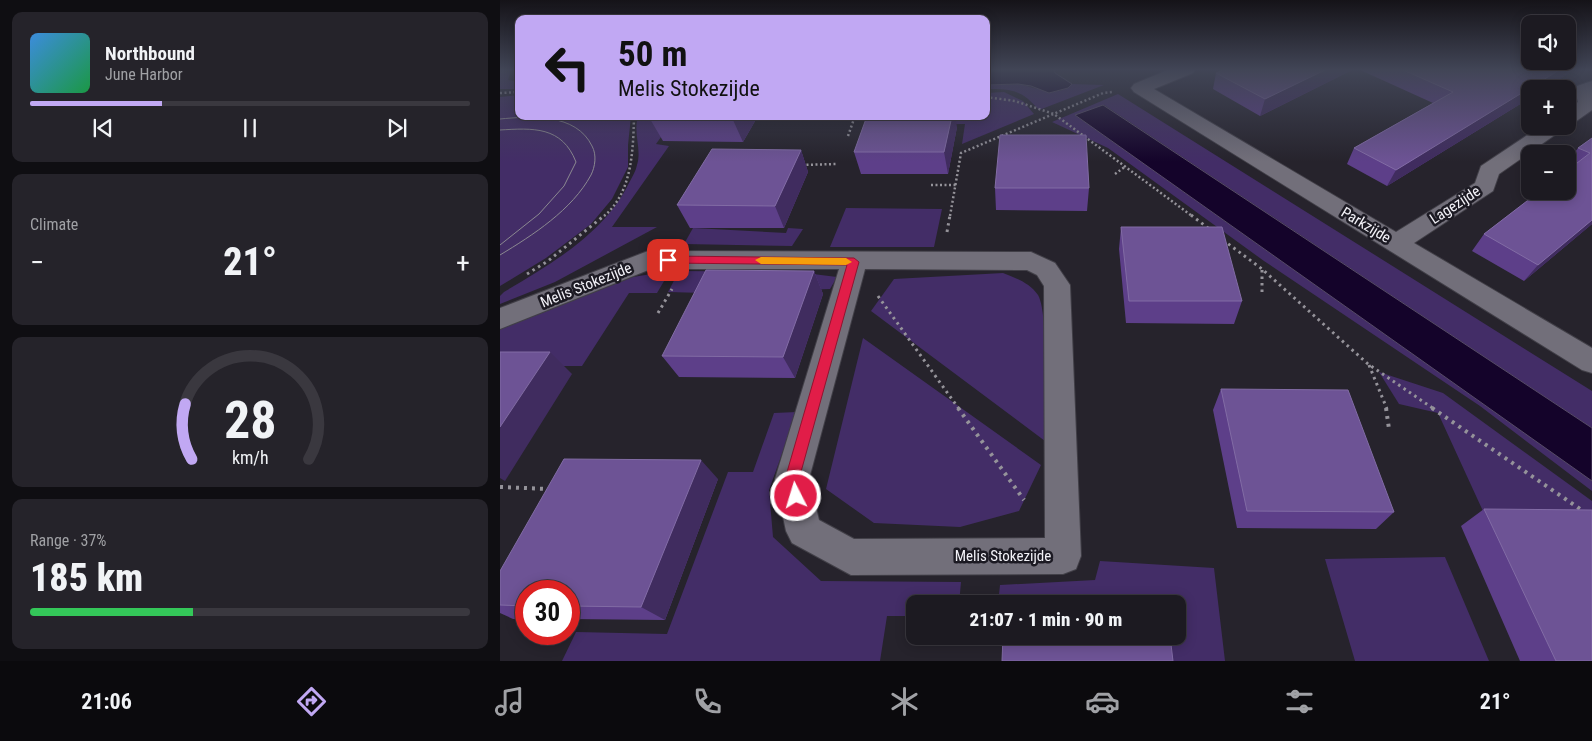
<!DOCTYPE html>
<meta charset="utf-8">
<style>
:root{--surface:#1c1a21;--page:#25232a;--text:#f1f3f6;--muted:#a0a1a5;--line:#3a383f;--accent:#c1a8f3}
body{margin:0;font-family:"Roboto Condensed",sans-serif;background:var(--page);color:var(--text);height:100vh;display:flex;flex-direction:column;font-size:19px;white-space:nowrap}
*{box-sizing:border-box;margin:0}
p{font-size:16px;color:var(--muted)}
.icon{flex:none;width:28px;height:28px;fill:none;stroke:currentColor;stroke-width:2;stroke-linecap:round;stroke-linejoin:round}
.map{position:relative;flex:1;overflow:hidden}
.details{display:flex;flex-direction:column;gap:12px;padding:12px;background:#0f0e12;width:500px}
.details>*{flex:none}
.top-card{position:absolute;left:15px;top:15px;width:475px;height:105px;border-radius:10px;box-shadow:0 2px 12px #0003,0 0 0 1px var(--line);background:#c1a8f3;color:#111;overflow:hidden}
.controls{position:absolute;left:1021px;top:15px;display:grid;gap:10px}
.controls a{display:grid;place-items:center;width:55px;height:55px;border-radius:10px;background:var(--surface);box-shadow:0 2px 12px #0003,0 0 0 1px var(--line);font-size:25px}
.speed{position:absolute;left:15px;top:580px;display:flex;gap:10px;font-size:25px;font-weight:700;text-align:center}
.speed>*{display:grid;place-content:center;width:65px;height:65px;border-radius:50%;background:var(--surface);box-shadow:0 2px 12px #0003,0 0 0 1px var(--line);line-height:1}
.speed .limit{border:8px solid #d22;background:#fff;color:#111}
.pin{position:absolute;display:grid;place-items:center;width:42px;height:42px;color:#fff;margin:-21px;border-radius:10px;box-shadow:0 2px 8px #0006}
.me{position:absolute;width:55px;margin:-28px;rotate:355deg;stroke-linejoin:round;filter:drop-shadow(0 0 4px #0008)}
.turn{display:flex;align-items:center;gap:18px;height:105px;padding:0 20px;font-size:22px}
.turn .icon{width:65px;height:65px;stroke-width:2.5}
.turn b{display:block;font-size:35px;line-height:42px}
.big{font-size:38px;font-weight:800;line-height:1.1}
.details .card{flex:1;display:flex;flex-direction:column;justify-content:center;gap:8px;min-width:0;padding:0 18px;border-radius:10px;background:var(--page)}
.details .dial{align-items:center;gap:0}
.dial svg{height:130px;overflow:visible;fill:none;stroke:var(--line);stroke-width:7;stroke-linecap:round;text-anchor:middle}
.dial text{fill:var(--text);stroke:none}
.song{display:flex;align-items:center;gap:15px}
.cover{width:60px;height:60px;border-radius:8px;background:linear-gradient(135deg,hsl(210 70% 55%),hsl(140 70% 35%))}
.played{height:5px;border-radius:2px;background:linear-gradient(90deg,var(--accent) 30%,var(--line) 30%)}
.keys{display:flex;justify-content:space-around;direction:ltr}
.heat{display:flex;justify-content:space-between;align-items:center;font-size:28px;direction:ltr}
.charge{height:8px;border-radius:4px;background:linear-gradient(90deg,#34c759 37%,var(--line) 0)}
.trip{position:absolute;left:406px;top:595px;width:280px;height:50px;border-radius:10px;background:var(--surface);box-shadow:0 2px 12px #0003,0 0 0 1px var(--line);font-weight:800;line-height:50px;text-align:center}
.tab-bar{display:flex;height:80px;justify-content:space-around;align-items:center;background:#0b0a0d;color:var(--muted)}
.tab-bar .icon{width:35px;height:35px}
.tab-bar .current{color:var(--accent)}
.tab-bar b{font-size:22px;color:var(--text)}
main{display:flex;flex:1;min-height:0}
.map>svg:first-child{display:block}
.green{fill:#432d67}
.water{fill:#14032a;stroke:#574b68}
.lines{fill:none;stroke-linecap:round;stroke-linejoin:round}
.street-casing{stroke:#413f47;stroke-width:2}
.path-far2{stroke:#95939a;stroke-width:2.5;stroke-dasharray:2 2.5;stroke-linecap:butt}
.path-far1{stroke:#95939a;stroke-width:3;stroke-dasharray:2.5 4;stroke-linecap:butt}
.path{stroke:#95939a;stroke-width:4;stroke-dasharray:3 5;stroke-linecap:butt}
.street{fill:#726f7a;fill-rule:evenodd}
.tram{stroke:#8b8991;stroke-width:1}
.wall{fill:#5d3f89}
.shaded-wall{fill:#402c5f}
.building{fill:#6d5395;stroke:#826ca5}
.route{fill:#e11d48;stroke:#92132f}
.slow{fill:#f59e0b}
.labels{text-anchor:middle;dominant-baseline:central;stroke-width:5;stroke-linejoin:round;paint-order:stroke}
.street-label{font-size:15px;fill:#f3f2f8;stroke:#1c1a23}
</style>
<main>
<section class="details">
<div class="card">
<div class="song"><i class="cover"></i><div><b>Northbound</b><p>June Harbor</p></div></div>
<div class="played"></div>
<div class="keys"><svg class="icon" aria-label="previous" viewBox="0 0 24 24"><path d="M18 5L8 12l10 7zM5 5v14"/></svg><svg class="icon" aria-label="pause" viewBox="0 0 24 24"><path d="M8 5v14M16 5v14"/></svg><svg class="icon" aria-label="next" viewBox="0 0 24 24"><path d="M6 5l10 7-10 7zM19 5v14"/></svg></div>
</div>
<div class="card"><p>Climate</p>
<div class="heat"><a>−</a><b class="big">21°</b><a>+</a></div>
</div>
<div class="card dial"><svg viewBox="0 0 100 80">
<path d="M14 69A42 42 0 1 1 86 69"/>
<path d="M14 69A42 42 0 0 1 10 35" stroke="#c1a8f3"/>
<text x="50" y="56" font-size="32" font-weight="700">28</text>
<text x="50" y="72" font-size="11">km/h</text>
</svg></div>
<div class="card"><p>Range · 37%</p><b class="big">185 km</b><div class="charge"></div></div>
</section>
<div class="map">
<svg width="1092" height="661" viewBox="0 0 1092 661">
<rect width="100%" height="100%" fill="#26232c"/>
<path class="green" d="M 0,69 L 11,69 L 8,80 L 19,82 L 19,89 L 0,89 Z
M 518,84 C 537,87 556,99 572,84 L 604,85 L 539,110 C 522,90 513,89 486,89 L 486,85 Z
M 504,92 L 523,101 L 534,114 L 462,144 L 465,124 L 376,125 L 380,116 L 486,116 L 486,93 Z
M 618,94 L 1092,391 L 1092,428 L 604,105 L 575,115 L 1092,481 L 1092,491 L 980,406 L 764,261 L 608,148 L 552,122 Z
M 19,95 L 19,116 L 131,116 L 128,145 L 128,167 L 112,199 L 91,224 L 46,258 L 0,286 L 0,97 Z
M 138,116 L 176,116 L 156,144 L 169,146 L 112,227 L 157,227 L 55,282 L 0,304 L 0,296 L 4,292 C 51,264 105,233 129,183 C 132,177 136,171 137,165 C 142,149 133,134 138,116 Z
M 346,208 L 442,209 L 434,247 L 330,247 Z
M 193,228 L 286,233 L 288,228 L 303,229 L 292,246 L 184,244 Z
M 170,271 L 157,293 L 129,293 L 82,366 L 0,366 L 0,329 L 133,277 Z
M 179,271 L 297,272 L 337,277 L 330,289 L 204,293 L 168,292 Z
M 503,273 C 516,278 530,283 538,295 C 549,313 545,414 545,441 L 371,311 L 394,279 Z
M 363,338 L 541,465 L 519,511 L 460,527 L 374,523 L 326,489 Z
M 879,372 L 943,393 L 1092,501 L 1092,522 L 988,522 L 938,413 L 899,404 Z
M 297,412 L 269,490 L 273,537 L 321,581 L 461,582 L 459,604 L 415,604 L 415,616 L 387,616 L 380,661 L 62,661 L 76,632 L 167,634 L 228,472 L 253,472 L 274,413 Z
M 945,557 L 989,661 L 855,661 L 825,559 Z
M 600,561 L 714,568 L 725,661 L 669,661 L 666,636 L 678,636 L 678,604 L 498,604 L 500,585 L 595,580 Z"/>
<path class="water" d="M 486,69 L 554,69 L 555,73 L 572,84 L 568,88 L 549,93 L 531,86 L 518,84 L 486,85 Z
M 603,105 L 1092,428 L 1092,481 L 575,115 Z"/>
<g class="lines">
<defs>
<path id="street" d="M 670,69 L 696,69 L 693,73 L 654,89 L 896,232 L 975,183 L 981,166 L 1041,126 L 1065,126 L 1062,130 L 999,174 L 993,191 L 914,243 L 1092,348 L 1092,373 L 1082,370 L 634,92 L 631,88 L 634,84 Z
M 1092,81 L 1092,110 L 1075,122 L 1068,124 L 1068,109 L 1078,102 L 1075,90 L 1077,86 Z
M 148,251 L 531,252 L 555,263 L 570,285 L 581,556 L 576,569 L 563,574 L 351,575 L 292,543 L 286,531 L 275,479 L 339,269 L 151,269 L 0,329 L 0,308 ZM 365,269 L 527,270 L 537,275 L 544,286 L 545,538 L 354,539 L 319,520 L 309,479 Z"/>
</defs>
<use href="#street" class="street-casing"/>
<path class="path-far2" d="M 0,93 L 19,92
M 486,97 L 515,101 L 554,114 L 692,216
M 348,136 L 355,116
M 302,165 L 336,164
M 615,174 L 626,166
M 431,185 L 456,185
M 104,216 C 132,193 133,151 134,118 L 136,116
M 450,216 L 461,153 L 603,93 L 613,92"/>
<path class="path-far1" d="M 691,215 L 708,228
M 447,232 L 450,215
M 723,240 L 762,269 L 868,364 L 934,409
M 762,270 L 762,293
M 27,274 L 48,261 L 105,215
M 378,296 L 459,409
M 158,313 L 172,289
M 869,365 L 887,409"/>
<path class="path" d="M 458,408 L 524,500
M 886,408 L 889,429
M 932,408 L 1083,511
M 0,487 L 49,489"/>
<use href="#street" class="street"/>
<path class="tram" d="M 0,119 C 31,116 76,113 92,146 C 97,155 95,167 91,175 C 72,210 33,235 0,255
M 0,130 C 33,128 62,126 76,162 L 64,186 L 39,214 L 0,245"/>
</g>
<path class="wall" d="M 854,69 L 760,116 L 713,89 L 716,73 Z
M 858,69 L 1076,69 L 1030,89 L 1030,98 L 887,186 L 847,164 L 854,148 L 933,103 Z
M 258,116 L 243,142 L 163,141 L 150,119 Z
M 457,127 L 448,174 L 361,174 L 354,152 Z
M 1092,138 L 1092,224 L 1024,281 L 972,251 L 984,234 L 1072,167 L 1068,165 L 1068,162 L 1078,148 Z
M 301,150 L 308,172 L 284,228 L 190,228 L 177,205 Z
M 495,188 L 589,188 L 587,211 L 496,210 Z
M 621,227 L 742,301 L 734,324 L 626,323 L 619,249 Z
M 314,271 L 323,294 L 295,378 L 179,377 L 162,356 Z
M 721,389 L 894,512 L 876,529 L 737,528 L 713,410 Z
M 218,479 L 165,620 L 69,619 L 69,591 L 26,591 L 26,619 L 13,619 L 0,613 L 0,571 Z
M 984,509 L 1092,661 L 1020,661 L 961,526 Z"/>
<path class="shaded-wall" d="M 827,69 L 854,69 L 760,116 L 765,99 Z
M 1061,69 L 1076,69 L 1044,89 L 1030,89 L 1030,98 L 887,186 L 896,170 Z
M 236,116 L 258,116 L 243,142 L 233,120 Z
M 452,116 L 455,116 L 457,127 L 448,174 L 444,152 Z
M 301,150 L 308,172 L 284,228 L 275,206 Z
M 1092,220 L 1092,224 L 1024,281 L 1038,265 Z
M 314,271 L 323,294 L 295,378 L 283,357 Z
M 50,352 L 72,374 L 5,481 L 0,478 L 0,427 Z
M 201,460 L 218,479 L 165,620 L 141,607 Z"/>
<path class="building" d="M 725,69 L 827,69 L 765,99 L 716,73 Z
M 901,69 L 1061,69 L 896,170 L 854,148 L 953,92 Z
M 153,116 L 236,116 L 233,120 L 150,119 Z
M 367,116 L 452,116 L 444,152 L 354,152 Z
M 500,135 L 586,135 L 589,188 L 495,188 Z
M 1092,138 L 1092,220 L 1038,265 L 984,234 L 1040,191 L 1068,191 L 1068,170 L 1090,153 L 1078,148 Z
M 212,149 L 301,150 L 275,206 L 177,205 Z
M 621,227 L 722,227 L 742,301 L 629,301 Z
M 206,270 L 314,271 L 283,357 L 162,356 Z
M 0,352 L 50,352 L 0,427 Z
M 721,389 L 848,390 L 894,512 L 747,511 Z
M 64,459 L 201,460 L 141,607 L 69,606 L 69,591 L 26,591 L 26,606 L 0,605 L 0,571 Z
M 984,509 L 1092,510 L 1092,661 L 1056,661 Z
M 503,636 L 670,636 L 673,661 L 502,661 Z"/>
<linearGradient id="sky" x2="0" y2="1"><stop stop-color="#151318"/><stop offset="0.43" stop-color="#414556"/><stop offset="1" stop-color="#414556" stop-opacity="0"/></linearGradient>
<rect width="1092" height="162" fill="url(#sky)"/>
<path class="route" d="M 168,256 L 354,258 L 359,262 L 299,479 L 303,496 L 301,501 L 296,503 L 291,501 L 285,479 L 347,265 L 168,263 L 163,260 Z"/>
<path class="slow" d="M 261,257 L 346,258 L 352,262 L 346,265 L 261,264 L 255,260 Z"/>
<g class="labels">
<g class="street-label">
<text transform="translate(955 205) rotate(-33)">Lagezijde</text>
<text transform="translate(866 225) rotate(31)">Parkzijde</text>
<text transform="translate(86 285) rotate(-22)">Melis Stokezijde</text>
<text x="503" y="556">Melis Stokezijde</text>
</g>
</g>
</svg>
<div class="controls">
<a><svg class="icon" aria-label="sound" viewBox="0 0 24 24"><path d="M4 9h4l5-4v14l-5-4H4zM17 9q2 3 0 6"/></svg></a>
<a>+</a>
<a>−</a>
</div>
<div class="speed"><div class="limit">30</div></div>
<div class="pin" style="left:168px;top:260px;background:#d93025"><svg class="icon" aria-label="arrive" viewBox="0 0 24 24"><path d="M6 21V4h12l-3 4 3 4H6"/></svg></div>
<svg class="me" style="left:296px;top:496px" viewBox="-20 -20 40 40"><circle r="17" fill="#e11d48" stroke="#fff" stroke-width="3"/><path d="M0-11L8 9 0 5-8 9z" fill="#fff"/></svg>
<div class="trip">21:07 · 1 min · 90 m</div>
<div class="top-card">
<div class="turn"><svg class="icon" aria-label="left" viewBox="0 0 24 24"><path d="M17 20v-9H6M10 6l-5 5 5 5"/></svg><div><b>50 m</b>Melis Stokezijde</div></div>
</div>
</div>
</main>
<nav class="tab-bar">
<b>21:06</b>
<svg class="icon current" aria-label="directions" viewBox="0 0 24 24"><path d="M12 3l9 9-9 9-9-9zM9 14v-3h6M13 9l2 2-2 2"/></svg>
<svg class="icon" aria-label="music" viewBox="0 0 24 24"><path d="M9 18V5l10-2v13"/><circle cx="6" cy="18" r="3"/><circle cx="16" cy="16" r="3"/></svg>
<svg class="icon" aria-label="phone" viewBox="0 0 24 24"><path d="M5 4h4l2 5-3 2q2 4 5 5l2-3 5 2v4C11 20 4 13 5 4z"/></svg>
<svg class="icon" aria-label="climate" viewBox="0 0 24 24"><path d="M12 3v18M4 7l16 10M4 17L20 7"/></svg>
<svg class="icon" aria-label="car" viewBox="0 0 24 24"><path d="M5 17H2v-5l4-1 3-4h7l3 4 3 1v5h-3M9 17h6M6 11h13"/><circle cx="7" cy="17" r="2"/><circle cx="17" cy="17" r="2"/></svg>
<svg class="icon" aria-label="filters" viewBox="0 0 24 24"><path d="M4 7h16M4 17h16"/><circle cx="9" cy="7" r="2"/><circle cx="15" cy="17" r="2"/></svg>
<b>21°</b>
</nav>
